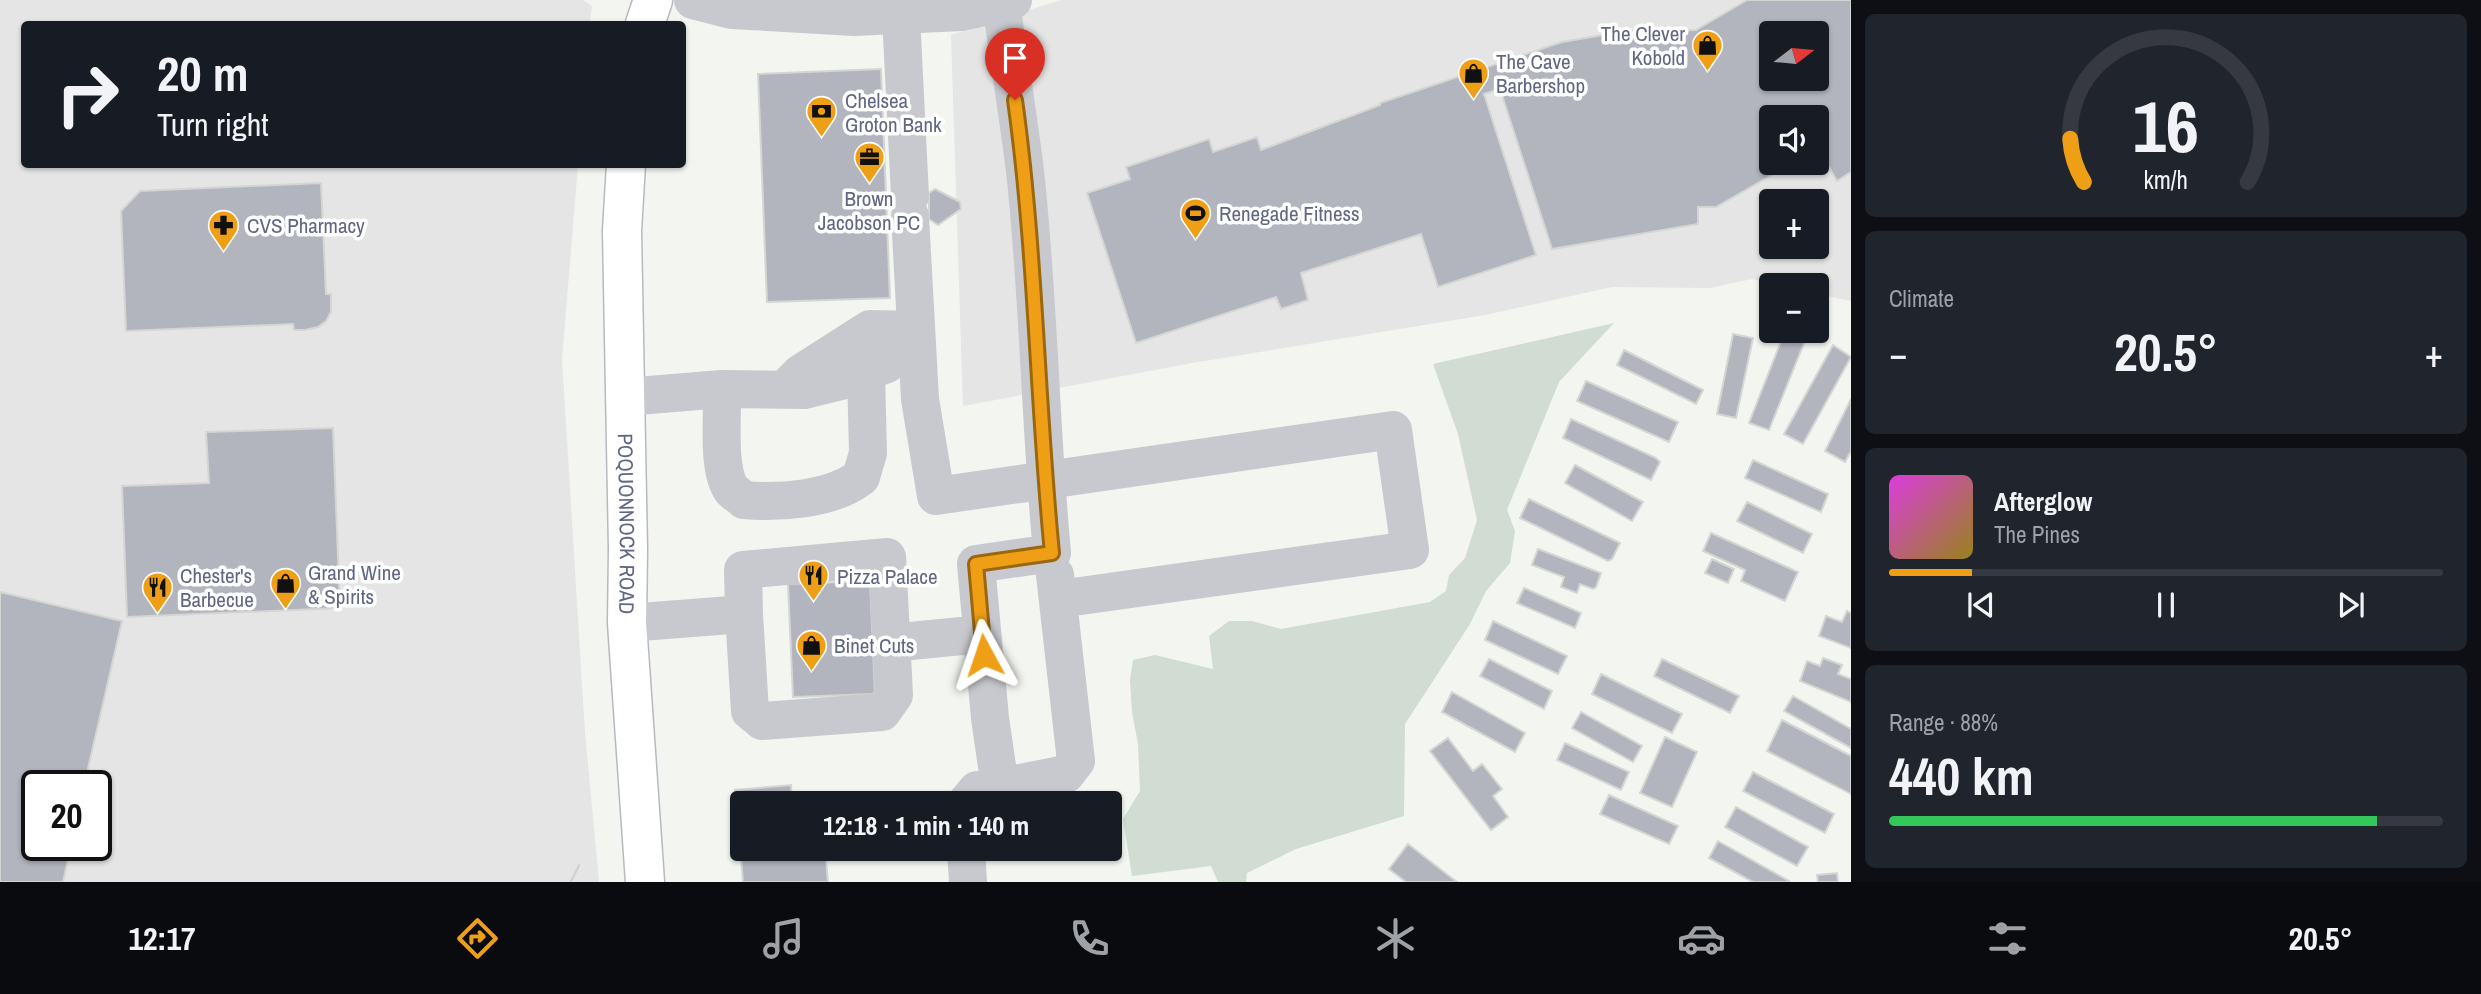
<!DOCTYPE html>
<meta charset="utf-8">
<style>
:root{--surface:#171b24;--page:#20242c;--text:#f1f3f6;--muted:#9ea1a6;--line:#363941;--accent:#ef9f15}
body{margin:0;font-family:"Archivo Narrow",sans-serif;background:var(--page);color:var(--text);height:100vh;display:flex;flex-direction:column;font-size:26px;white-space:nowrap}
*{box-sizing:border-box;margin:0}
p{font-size:23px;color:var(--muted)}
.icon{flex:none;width:38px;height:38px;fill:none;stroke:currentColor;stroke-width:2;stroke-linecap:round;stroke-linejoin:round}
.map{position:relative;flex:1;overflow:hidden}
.sheet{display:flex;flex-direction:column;gap:14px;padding:14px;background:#0d0f14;width:630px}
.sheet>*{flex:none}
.banner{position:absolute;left:21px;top:21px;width:665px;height:147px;border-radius:7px;box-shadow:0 2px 5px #0004;background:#171b24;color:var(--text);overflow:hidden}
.needle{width:46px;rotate:74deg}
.fabs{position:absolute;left:1759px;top:21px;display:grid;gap:14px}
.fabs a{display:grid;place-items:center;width:70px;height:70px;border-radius:7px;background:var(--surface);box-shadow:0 2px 5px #0004;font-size:35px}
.speed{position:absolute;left:21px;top:770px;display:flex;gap:14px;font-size:35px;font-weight:700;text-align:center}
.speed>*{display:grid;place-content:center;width:91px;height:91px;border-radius:50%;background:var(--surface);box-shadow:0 2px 5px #0004;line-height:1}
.speed .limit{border:4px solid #111;border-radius:10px;background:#fff;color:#111}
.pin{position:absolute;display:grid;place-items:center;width:60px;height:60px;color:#fff;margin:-72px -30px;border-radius:50% 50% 50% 0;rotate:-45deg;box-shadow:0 0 7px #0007}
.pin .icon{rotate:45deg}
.me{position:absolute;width:77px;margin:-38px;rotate:355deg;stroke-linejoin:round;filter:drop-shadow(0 0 5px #0008)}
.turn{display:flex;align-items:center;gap:24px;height:147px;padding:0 21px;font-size:32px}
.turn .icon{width:91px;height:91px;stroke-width:2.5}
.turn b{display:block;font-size:49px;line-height:60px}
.big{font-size:52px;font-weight:800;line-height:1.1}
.sheet .widget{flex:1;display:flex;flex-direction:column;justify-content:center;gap:10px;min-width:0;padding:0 24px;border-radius:10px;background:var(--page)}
.sheet .dial{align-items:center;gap:0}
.dial svg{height:182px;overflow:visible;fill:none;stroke:var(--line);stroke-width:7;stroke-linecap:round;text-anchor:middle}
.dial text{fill:var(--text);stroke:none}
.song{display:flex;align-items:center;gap:21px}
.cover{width:84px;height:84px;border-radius:10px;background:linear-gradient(135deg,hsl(300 70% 55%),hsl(50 70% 35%))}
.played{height:7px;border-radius:4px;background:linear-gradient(90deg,var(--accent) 15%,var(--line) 15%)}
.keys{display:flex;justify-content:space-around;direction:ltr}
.heat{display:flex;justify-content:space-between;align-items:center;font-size:38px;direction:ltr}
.charge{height:10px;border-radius:5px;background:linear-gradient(90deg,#34c759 88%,var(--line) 0)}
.trip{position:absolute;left:730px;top:791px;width:392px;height:70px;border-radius:7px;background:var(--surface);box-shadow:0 2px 5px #0004;font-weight:800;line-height:70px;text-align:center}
.dock{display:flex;height:112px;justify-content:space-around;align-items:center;background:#090b0e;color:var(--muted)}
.dock .icon{width:49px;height:49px}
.dock .active{color:var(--accent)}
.dock b{font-size:32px;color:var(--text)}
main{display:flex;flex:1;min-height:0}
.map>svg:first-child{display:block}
.built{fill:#e4e5e4;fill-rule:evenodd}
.green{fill:#d1dcd2}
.building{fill:#b3b5be;stroke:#d4d6d3;stroke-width:2;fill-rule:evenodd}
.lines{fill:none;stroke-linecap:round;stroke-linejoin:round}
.minor-tunnel{stroke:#ced2d5;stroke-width:38;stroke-dasharray:38 19;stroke-linecap:butt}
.major-casing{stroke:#b8b9bf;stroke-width:41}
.minor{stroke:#c8c9ce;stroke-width:38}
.major{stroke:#fff;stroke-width:38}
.route-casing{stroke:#9b670e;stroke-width:18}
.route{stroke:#ef9f15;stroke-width:12}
.labels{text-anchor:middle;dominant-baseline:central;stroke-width:7;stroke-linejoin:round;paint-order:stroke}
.poi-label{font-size:21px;fill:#616783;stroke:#fff;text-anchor:start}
.street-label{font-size:21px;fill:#616783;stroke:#fff}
</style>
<main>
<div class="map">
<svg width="1851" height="882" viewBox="0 0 1851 882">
<rect width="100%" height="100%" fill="#f3f5f0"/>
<path class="built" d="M 0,0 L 583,0 L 592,6 L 590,24 L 24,24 L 24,164 L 578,165 L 562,359 L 585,733 L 599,882 L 0,882 ZM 37,786 L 96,786 L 96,845 L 37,845 Z
M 1061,0 L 1851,0 L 1851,301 L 1817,294 L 1816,285 L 1776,285 L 1752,279 L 1710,288 L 1612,287 L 1485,315 L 1192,363 L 963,406 L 951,35 ZM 1771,33 L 1816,33 L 1816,79 L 1771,79 ZM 1771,117 L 1816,117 L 1816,163 L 1771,163 ZM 1771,201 L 1816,201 L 1816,247 L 1771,247 Z"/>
<path class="green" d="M 1614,323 L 1559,382 L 1507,510 L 1515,531 L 1510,563 L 1486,591 L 1470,624 L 1405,724 L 1404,816 L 1296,849 L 1247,873 L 1246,882 L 1218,882 L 1211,866 L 1132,876 L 1123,819 L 1140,791 L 1138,744 L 1132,712 L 1130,680 L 1133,660 L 1155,655 L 1213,669 L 1209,636 L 1229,621 L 1252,621 L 1281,629 L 1430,602 L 1446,591 L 1449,575 L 1465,558 L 1477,520 L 1458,434 L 1433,364 Z"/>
<path class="building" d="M 1747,0 L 1851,0 L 1851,172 L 1837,181 L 1818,148 L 1816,149 L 1816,117 L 1771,117 L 1771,163 L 1793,163 L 1716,207 L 1698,207 L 1698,224 L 1552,249 L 1500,89 L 1484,94 L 1536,255 L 1438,287 L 1421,234 L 1301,273 L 1308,300 L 1281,309 L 1276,297 L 1136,343 L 1087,193 L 1130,179 L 1126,167 L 1209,139 L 1213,152 L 1257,137 L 1261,150 L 1380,105 L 1380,103 L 1562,42 L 1626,31 L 1696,30 ZM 1771,33 L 1816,33 L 1816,79 L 1771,79 Z
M 881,69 L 890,298 L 767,302 L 758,74 Z
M 321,183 L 326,294 L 331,294 L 331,312 L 326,321 L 318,327 L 305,330 L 294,330 L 293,324 L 126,331 L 121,211 L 140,191 Z
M 935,189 L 960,202 L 961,209 L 938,225 L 929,219 L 929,193 Z
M 1785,331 L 1806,338 L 1769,430 L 1749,423 Z
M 1733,334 L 1753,338 L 1736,418 L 1717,414 Z
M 1833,345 L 1851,357 L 1803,444 L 1784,434 Z
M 1624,350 L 1703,390 L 1696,404 L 1617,365 Z
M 1586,381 L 1678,422 L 1669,442 L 1577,401 Z
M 1851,399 L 1851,451 L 1845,462 L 1825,451 Z
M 1571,419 L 1656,458 L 1660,462 L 1651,480 L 1563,438 Z
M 333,428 L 340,608 L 127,617 L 122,486 L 209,483 L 206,432 Z
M 1753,460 L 1828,494 L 1821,512 L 1745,478 Z
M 1575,465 L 1643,502 L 1632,521 L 1565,483 Z
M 1529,499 L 1620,543 L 1612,559 L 1608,561 L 1520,518 Z
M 1747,502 L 1812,534 L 1803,553 L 1737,521 Z
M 1711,533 L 1798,572 L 1785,601 L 1741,581 L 1745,570 L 1703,551 Z
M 1538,549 L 1601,573 L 1596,587 L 1593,589 L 1580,584 L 1577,593 L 1561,587 L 1564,577 L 1532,565 Z
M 1712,559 L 1734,569 L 1728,583 L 1705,573 Z
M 870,581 L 875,694 L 793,697 L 788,584 Z
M 1524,588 L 1581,613 L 1575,628 L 1517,603 Z
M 0,592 L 122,621 L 84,786 L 37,786 L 37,845 L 71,845 L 63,882 L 0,882 Z
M 1847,611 L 1851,613 L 1851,648 L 1819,636 L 1826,616 L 1842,622 Z
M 1493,621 L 1567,656 L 1558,674 L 1485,640 Z
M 1823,658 L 1842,665 L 1838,674 L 1851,679 L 1851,702 L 1800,681 L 1807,661 L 1820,666 Z
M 1489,659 L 1552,691 L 1544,709 L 1480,676 Z
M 1662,659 L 1739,696 L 1730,713 L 1654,676 Z
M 1601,674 L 1682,714 L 1672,733 L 1592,694 Z
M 1452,692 L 1525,733 L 1515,752 L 1442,712 Z
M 1793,696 L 1851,729 L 1851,748 L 1784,711 Z
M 1581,712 L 1642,746 L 1633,762 L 1572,728 Z
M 1782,720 L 1851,756 L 1851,794 L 1767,751 Z
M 1665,737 L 1697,752 L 1672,807 L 1640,793 Z
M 1448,738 L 1473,771 L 1482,764 L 1502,789 L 1493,796 L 1508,817 L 1491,830 L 1430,751 Z
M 1565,743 L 1629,772 L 1621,790 L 1557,760 Z
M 1753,772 L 1834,814 L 1825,833 L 1743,791 Z
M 791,785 L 792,803 L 742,803 L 742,849 L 825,849 L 828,882 L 743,882 L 735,790 Z
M 1609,795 L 1678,826 L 1669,844 L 1600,814 Z
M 1736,807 L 1808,847 L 1797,866 L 1725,827 Z
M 1718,841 L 1789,881 L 1788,882 L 1753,882 L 1709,858 Z
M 1408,844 L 1457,882 L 1406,882 L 1389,869 Z
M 1837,873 L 1838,882 L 1818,882 L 1817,875 Z"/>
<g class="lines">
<path class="minor-tunnel" d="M 570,881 L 572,882"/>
<defs>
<g id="major">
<path d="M 645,24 L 653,0"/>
<path id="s1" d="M 626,164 L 622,231 L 628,550 L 627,623 L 645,882"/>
</g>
</defs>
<use href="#major" class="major-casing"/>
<path class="minor" d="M 693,0 L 732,10 L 854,17 L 962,12 L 1013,0
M 901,15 L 910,196
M 910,216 L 920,399 L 936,496 L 1393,430 L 1410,550 L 1059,599
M 722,389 C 723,415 717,468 731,489 C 734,493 740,496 744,500 C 779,503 832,500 861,477 L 868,453 L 866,373
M 785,389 L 801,373 L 870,329 L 916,330
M 625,397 L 722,389 L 804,390 L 845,380 L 887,364
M 887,557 L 894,695 L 882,712 L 762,721 L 750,711 L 744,614 L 743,570 Z
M 627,623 L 744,614
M 890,643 L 982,634
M 1000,787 L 1066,774 L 1076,761 L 1055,575
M 966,803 L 977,790 L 1000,787 L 990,718 L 976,564 L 1052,553 C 1040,426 1039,298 1025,171 C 1018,115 1009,59 1001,3
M 966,849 L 968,882"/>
<use href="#major" class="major"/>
</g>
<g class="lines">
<defs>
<path id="route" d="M 984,655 L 976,564 L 1052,553 C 1037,402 1036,250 1015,100"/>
</defs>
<use href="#route" class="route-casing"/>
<use href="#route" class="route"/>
</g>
<defs>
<symbol id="shop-pin" viewBox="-11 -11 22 30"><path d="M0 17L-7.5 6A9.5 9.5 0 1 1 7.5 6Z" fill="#ef9f15" stroke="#fff"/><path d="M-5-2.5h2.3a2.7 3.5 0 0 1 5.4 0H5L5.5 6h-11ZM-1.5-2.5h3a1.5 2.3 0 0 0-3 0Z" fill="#111"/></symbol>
<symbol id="bank-pin" viewBox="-11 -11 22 30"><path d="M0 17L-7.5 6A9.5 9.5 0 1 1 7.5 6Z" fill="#ef9f15" stroke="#fff"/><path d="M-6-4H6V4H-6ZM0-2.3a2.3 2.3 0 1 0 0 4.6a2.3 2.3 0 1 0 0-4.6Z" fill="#111"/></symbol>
<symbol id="office-pin" viewBox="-11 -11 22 30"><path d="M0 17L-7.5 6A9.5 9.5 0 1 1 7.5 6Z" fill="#ef9f15" stroke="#fff"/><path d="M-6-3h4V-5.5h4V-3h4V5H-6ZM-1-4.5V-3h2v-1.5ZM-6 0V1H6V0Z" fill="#111"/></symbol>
<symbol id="stadium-pin" viewBox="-11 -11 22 30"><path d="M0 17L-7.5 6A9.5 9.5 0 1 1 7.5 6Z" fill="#ef9f15" stroke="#fff"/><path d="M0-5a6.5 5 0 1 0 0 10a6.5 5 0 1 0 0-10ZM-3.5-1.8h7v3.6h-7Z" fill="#111"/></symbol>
<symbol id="pharmacy-pin" viewBox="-11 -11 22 30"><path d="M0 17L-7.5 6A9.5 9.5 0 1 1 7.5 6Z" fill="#ef9f15" stroke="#fff"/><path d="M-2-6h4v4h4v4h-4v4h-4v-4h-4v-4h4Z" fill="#111"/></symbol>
<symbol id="restaurant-pin" viewBox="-11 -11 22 30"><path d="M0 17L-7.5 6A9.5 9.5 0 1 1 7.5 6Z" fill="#ef9f15" stroke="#fff"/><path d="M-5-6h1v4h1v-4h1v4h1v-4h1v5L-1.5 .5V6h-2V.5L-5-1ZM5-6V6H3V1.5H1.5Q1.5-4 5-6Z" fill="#111"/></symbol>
</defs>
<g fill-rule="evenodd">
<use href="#shop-pin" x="1690" y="28" width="35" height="47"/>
<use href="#shop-pin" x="1456" y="56" width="35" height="47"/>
<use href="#bank-pin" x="804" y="94" width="35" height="47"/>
<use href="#office-pin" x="852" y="140" width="35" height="47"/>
<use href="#stadium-pin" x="1178" y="196" width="35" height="47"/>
<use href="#pharmacy-pin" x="206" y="208" width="35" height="47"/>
<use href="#restaurant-pin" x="796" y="558" width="35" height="47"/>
<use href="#shop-pin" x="268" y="566" width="35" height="47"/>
<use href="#restaurant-pin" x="140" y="570" width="35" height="47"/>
<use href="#shop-pin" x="794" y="628" width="35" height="47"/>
</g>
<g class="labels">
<g class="poi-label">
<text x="1685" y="33" text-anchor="end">The Clever<tspan x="1685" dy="24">Kobold</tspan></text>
<text x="1496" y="61">The Cave<tspan x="1496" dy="24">Barbershop</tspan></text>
<text x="845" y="100">Chelsea<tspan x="845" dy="24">Groton Bank</tspan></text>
<text x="869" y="198" text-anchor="middle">Brown<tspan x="869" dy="24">Jacobson PC</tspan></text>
<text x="1219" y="213">Renegade Fitness</text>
<text x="247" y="225">CVS Pharmacy</text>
<text x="308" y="572">Grand Wine<tspan x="308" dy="24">&amp; Spirits</tspan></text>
<text x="180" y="575">Chester's<tspan x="180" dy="24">Barbecue</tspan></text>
<text x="837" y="576">Pizza Palace</text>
<text x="834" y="645">Binet Cuts</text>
</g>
<g class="street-label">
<text stroke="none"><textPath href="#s1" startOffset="360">POQUONNOCK ROAD</textPath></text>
</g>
</g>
</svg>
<div class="fabs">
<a><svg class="needle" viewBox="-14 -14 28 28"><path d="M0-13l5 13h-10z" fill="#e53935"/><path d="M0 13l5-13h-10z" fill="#9ea1a6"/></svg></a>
<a><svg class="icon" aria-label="sound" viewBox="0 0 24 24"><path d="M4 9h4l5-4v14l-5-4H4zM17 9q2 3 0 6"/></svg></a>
<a>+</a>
<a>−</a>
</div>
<div class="speed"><div class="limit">20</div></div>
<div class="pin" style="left:1015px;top:100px;background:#d93025"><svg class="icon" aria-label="arrive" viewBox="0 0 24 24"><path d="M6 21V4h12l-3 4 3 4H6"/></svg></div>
<svg class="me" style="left:984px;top:655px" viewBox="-20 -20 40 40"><path d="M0-17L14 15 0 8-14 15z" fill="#ef9f15" stroke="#fff" stroke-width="4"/></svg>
<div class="trip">12:18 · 1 min · 140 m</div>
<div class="banner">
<div class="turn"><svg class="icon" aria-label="right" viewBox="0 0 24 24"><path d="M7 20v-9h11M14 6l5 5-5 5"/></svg><div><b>20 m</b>Turn right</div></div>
</div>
</div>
<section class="sheet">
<div class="widget dial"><svg viewBox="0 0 100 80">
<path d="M14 69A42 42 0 1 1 86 69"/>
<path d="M14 69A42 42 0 0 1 8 50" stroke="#ef9f15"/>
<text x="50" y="56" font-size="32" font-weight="700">16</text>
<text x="50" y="72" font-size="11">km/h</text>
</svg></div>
<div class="widget"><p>Climate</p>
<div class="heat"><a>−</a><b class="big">20.5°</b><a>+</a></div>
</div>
<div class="widget">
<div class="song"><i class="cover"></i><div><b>Afterglow</b><p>The Pines</p></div></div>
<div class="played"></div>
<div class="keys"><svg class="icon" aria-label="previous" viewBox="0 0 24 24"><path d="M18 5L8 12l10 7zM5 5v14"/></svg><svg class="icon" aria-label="pause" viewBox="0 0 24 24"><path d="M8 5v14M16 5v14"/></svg><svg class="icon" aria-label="next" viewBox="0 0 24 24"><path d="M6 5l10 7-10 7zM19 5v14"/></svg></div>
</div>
<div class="widget"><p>Range · 88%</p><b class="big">440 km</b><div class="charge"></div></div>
</section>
</main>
<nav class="dock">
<b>12:17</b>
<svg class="icon active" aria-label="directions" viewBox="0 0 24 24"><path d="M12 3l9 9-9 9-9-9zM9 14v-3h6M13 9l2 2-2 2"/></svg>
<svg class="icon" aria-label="music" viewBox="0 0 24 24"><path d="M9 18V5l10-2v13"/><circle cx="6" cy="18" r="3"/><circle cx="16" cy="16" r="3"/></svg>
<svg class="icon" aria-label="phone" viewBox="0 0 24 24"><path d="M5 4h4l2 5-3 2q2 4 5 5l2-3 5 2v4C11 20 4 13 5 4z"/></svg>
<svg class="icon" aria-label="climate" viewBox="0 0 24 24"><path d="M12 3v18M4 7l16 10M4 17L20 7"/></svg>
<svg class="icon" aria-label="car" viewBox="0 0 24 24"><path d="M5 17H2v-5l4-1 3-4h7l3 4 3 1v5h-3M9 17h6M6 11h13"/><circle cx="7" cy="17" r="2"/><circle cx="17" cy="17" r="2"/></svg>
<svg class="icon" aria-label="filters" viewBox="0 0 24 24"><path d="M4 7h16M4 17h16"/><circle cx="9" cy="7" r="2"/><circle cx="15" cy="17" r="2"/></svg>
<b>20.5°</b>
</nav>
